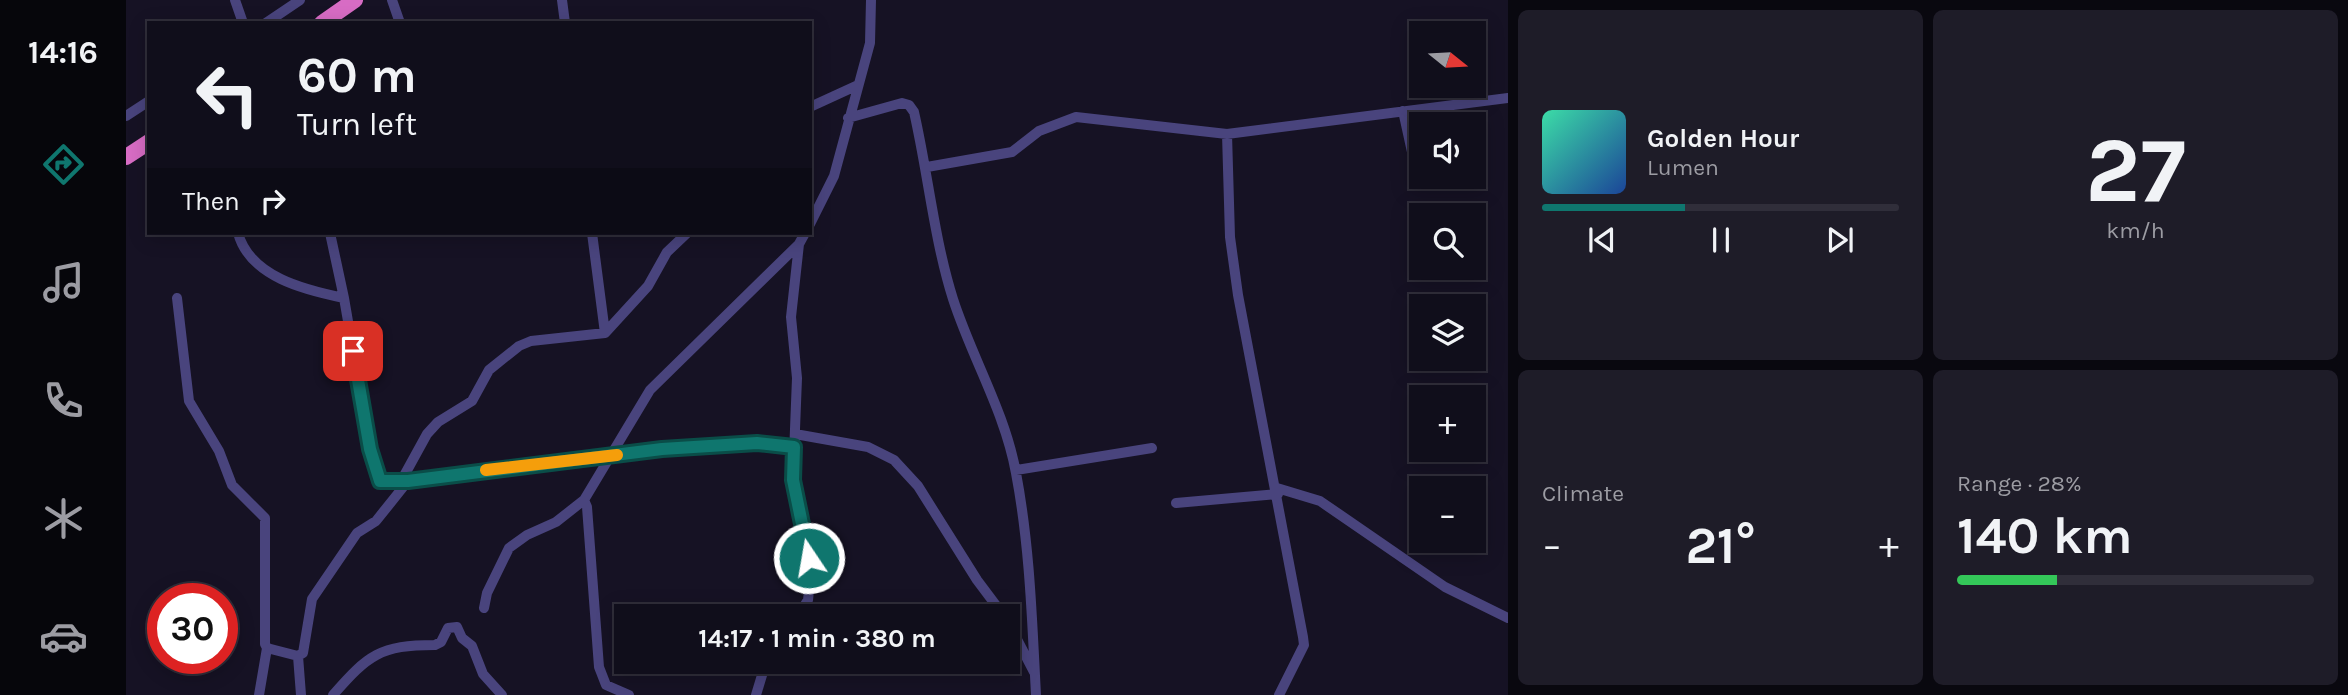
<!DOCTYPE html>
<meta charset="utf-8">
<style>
:root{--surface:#100e1b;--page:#1e1c28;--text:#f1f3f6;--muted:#9c9ca3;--line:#302e3a;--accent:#0f766e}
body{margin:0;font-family:Karla,sans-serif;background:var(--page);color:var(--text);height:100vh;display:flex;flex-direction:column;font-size:26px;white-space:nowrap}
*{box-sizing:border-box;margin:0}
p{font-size:23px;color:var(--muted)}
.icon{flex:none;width:38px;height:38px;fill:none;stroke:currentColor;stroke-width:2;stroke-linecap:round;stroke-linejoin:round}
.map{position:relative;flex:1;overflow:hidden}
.drawer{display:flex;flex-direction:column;gap:10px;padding:10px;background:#09080f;width:840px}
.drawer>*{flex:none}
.guide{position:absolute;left:21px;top:21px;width:665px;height:214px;border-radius:0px;box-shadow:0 4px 18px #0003,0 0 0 2px var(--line);background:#100e1b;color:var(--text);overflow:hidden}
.needle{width:46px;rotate:108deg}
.controls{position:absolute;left:1283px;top:21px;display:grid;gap:14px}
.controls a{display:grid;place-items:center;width:77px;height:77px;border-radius:0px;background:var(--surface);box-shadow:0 4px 18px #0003,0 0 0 2px var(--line);font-size:35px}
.speed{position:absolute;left:21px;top:583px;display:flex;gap:14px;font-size:35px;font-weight:700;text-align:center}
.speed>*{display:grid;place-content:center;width:91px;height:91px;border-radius:50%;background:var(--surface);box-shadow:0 4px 18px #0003,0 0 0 2px var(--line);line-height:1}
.speed .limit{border:10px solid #d22;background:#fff;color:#111}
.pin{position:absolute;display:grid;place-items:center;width:60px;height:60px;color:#fff;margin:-30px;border-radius:14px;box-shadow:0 4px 10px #0006}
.me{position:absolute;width:77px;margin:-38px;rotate:348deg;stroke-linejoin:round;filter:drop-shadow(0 0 5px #0008)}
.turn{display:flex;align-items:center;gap:24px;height:147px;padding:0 35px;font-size:32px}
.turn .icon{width:91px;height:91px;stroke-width:2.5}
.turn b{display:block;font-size:49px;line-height:60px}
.then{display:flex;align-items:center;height:66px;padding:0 35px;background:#0003;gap:14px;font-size:26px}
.big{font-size:52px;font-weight:700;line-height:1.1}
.drawer .card{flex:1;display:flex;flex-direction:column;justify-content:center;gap:10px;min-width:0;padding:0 24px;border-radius:10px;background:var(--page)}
.drawer .dial{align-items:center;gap:0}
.dial b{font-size:91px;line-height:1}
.song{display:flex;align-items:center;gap:21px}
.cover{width:84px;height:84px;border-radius:10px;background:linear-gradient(135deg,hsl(160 70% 55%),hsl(220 70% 35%))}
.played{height:7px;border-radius:4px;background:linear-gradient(90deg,var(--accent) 40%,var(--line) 40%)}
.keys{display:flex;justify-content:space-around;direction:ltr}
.heat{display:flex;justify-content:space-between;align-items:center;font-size:38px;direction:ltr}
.charge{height:10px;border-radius:5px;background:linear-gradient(90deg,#34c759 28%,var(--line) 0)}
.drawer .tiles{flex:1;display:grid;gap:10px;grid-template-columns:repeat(2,1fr)}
.trip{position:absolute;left:488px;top:604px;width:406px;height:70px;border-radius:0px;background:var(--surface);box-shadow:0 4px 18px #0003,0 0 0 2px var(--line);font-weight:700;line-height:70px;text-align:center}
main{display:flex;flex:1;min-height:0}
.dock{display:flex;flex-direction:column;width:126px;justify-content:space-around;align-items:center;background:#06060b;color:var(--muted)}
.dock .icon{width:49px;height:49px}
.dock .on{color:var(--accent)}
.dock b{font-size:32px;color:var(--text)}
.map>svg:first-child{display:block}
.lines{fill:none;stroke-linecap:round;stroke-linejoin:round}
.minor{stroke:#49447d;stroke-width:10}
.trunk{stroke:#d76cc4;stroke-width:16}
.route-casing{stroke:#0a4d48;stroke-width:18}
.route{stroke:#0f766e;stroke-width:12}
.slow{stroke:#f59e0b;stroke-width:12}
</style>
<main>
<nav class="dock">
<b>14:16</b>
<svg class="icon on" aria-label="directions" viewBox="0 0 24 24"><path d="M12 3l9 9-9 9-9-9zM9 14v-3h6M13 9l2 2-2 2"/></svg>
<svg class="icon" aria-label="music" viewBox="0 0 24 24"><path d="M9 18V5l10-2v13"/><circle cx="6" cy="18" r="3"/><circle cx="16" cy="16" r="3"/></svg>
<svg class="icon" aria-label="phone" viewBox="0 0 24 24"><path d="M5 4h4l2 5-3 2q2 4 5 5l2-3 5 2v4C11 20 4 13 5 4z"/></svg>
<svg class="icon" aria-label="climate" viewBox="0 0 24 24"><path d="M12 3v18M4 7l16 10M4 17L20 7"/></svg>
<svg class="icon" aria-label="car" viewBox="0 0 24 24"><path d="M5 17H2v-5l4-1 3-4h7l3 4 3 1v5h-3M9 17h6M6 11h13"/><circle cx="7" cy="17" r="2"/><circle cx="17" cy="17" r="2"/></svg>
</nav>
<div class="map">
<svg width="1382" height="695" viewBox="0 0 1382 695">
<rect width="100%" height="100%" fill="#161224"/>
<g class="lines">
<path class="minor" d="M 109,0 L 117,23
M 266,0 L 274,23
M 436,0 L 439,23
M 140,23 L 174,0
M 684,107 L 732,85
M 1277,111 L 1286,152 L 1295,163
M 0,116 L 23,101
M 722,118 L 776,103 L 783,105 L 788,112 C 802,173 808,239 827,299 C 846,358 879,412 890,473 C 904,547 906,620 910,695
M 1101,134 L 1104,237 L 1112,295 L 1177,637 L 1178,645 L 1153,695
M 801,167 L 886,152 L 913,131 L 950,117 L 1101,134 L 1382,98
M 684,224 L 708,176 L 744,43 L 745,0
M 112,233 C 124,277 179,290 218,298
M 204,233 L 218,298 L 244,449 L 254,481 L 282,481 L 536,449 L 631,443 L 668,447
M 466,233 L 479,333
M 51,298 L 63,401 L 93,451 L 106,485 L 139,518 L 139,644 L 141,648 L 172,656
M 669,434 L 742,447 L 768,460 L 792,486 L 851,580 L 878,616
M 890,470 L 1026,448
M 1151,488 L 1194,501 L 1319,587 L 1382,618
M 1050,503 L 1152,494
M 358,608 L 361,593 L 383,548 L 401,535 L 430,522 L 458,500
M 672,616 L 682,600 L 685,572 L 667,480 L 671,378 L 665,317 L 673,244
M 882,622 L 908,672
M 133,695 L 141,648
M 175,695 L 172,656 L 177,653 L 186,599 L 231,533 L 250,521 L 282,481 L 279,474 L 301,434 L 312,422 L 346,401 L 363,370 L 393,346 L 405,341 L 479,333 L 522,286 L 541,252 L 561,233
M 207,695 C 242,655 254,645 309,645 L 315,642 L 322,628 L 331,627 L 336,638 L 346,646 L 357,674 L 376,695
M 503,695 L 480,685 L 473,667 L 461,507 L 458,500 L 524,390 L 673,244 L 679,233
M 630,695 L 640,662"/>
<path class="trunk" d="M 196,23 L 229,0
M 0,157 L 23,142"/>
</g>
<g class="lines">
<defs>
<path id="route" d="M 227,351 L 244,449 L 254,481 L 282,481 L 536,449 L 631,443 L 668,447 L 667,480 L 683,558"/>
</defs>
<use href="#route" class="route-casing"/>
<use href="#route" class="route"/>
<path class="slow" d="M 360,470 L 491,455"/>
</g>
</svg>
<div class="controls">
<a><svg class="needle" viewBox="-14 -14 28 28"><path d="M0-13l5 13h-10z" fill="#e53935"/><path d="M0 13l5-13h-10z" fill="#9c9ca3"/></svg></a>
<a><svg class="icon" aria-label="sound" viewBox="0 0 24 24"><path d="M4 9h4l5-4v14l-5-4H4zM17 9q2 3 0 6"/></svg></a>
<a><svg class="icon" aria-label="search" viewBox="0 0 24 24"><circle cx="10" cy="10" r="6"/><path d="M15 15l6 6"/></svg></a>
<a><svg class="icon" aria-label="layers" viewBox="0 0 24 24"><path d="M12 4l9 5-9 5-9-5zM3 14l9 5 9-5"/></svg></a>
<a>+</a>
<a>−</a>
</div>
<div class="speed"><div class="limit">30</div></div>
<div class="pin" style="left:227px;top:351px;background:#d93025"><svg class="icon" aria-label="arrive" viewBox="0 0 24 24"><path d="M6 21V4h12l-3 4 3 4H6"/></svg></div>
<svg class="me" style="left:683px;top:558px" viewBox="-20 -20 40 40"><circle r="17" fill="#0f766e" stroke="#fff" stroke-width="3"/><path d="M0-11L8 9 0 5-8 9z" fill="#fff"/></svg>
<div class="trip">14:17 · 1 min · 380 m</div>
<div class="guide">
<div class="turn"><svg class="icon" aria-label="left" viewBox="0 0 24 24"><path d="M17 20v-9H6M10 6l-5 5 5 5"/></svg><div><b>60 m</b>Turn left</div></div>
<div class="then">Then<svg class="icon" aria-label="right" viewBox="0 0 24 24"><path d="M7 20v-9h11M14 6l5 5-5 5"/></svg></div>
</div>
</div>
<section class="drawer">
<div class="tiles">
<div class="card">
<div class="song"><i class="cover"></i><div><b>Golden Hour</b><p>Lumen</p></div></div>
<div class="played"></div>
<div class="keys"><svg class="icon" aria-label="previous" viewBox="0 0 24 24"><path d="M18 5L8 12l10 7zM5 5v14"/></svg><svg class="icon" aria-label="pause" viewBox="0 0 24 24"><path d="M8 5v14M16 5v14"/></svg><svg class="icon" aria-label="next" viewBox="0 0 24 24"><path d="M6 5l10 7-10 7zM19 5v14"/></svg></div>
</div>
<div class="card dial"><b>27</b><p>km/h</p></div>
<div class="card"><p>Climate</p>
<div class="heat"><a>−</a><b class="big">21°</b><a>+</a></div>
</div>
<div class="card"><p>Range · 28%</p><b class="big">140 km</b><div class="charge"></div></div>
</div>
</section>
</main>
